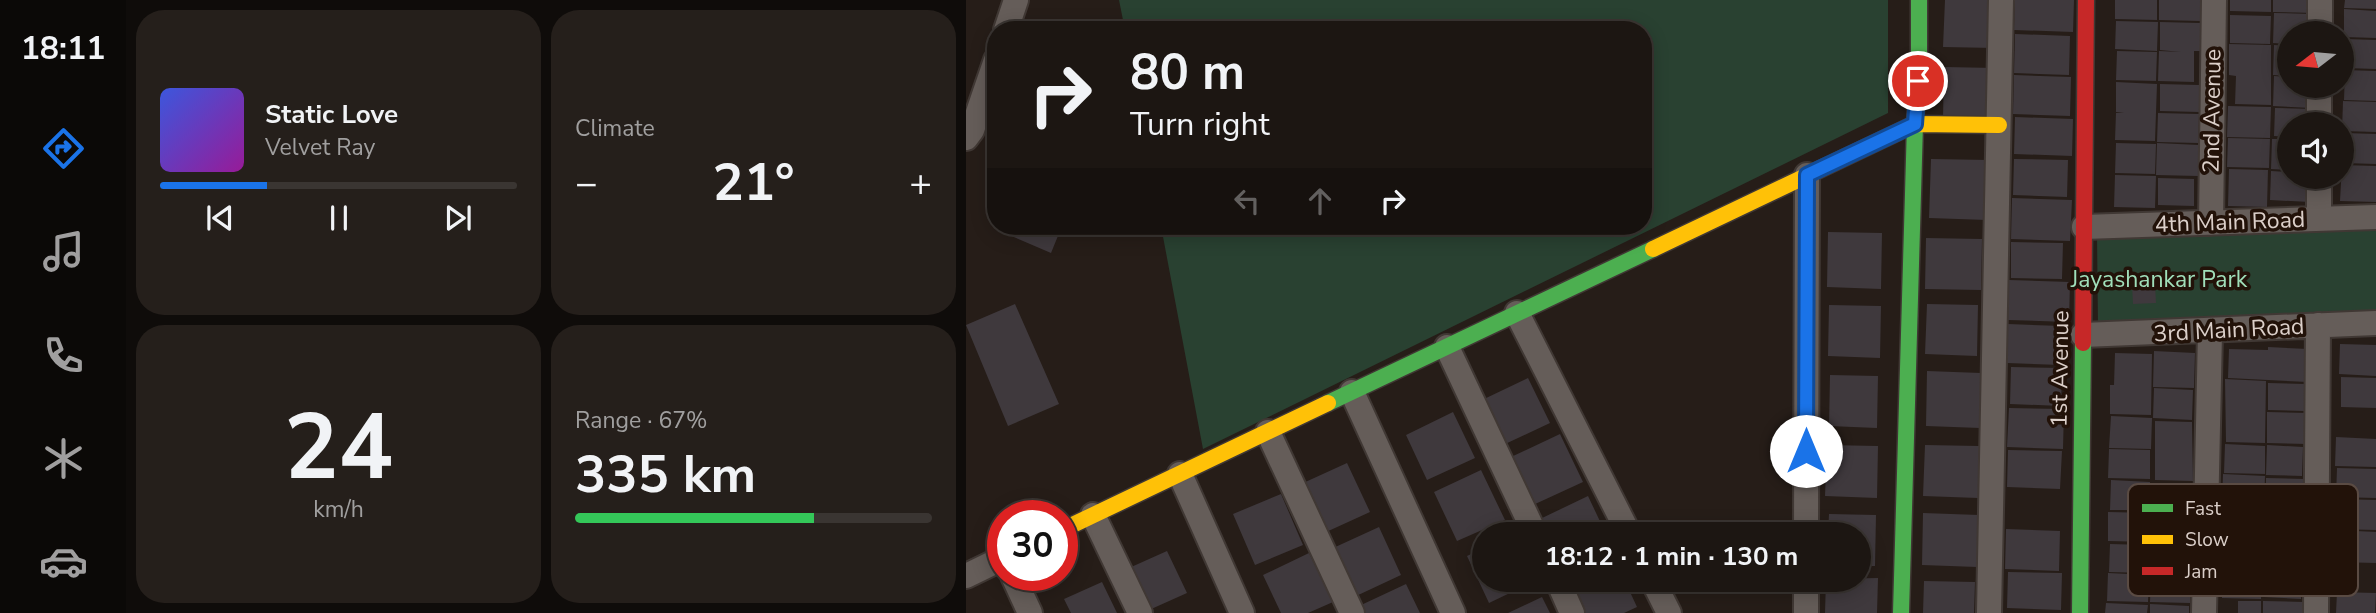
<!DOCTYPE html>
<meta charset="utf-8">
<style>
:root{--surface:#1c1612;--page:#251f1b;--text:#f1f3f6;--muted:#a09f9f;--line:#3a3532;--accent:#1a73e8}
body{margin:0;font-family:"Nunito Sans",sans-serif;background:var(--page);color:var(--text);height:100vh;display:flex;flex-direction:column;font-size:26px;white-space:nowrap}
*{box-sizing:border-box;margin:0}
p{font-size:23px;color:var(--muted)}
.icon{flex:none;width:38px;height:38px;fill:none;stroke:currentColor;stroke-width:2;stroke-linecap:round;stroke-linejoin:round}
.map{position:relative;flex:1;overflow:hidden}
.drawer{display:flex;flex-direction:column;gap:10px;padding:10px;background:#0f0c0a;width:840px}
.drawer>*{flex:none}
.top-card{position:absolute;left:21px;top:21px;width:665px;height:214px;border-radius:28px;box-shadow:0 4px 18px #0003,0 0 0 2px var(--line);background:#1c1612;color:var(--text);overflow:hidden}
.needle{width:46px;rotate:254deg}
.controls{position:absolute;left:1311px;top:21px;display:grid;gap:14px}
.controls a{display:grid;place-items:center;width:77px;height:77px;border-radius:50%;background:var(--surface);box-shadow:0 4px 18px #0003,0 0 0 2px var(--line);font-size:35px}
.speed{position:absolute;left:21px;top:500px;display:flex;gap:14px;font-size:35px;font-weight:700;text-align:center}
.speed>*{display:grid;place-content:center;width:91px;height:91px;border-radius:50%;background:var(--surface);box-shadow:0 4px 18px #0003,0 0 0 2px var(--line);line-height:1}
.speed .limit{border:10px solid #d22;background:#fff;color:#111}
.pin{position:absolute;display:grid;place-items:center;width:60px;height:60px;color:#fff;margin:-30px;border:4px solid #fff;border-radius:50%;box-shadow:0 2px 7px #0007}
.me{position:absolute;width:77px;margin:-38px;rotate:0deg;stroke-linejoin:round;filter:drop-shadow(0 0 5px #0008)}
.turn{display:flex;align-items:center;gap:24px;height:147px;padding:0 28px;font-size:32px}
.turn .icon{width:91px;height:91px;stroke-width:2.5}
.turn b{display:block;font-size:49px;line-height:60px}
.lanes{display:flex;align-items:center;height:66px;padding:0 28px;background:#0003;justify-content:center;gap:35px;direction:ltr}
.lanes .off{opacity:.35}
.big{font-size:52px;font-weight:700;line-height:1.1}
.drawer .card{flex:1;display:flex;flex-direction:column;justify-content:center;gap:10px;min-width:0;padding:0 24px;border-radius:28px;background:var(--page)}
.drawer .dial{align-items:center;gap:0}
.dial b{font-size:91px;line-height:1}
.song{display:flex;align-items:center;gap:21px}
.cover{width:84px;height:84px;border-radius:10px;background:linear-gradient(135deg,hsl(230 70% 55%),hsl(300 70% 35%))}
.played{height:7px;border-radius:4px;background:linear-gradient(90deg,var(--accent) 30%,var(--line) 30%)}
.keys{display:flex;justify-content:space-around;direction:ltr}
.heat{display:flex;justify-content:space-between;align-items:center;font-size:38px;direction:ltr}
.charge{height:10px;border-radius:5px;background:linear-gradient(90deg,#34c759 67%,var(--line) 0)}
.drawer .tiles{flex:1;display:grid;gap:10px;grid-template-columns:repeat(2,1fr)}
.trip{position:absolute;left:506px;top:522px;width:399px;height:70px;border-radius:35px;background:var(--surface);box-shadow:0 4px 18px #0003,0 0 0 2px var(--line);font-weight:700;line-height:70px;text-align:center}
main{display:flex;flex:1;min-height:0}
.tabs{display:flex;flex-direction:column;width:126px;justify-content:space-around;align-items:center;background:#0b0907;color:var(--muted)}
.tabs .icon{width:49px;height:49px}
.tabs .active{color:var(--accent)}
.tabs b{font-size:32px;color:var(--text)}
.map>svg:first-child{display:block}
.green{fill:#294131}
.building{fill:#3f393d}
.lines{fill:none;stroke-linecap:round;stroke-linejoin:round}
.street-casing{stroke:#403834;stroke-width:28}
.fast-casing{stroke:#403834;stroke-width:19}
.slow-casing{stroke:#403834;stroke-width:19}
.jam-casing{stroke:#403834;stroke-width:19}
.street{stroke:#655d59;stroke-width:24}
.fast{stroke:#4caf50;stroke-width:16}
.slow{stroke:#ffc107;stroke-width:16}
.jam{stroke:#c62828;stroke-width:16}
.route-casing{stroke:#114b97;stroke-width:18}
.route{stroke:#1a73e8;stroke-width:12}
.labels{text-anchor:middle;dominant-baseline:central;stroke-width:7;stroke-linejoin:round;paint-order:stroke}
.street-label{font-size:23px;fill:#dbcfc9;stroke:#221209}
.park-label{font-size:23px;fill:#a0dfba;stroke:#221209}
.key{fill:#221209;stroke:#5a4b43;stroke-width:2}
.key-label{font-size:19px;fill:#dbcfc9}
</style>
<main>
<nav class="tabs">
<b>18:11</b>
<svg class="icon active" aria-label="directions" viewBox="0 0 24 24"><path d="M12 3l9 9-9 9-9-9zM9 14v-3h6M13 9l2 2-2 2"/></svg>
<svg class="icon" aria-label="music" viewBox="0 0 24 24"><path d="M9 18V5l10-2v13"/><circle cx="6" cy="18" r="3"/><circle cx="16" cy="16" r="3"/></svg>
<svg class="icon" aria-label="phone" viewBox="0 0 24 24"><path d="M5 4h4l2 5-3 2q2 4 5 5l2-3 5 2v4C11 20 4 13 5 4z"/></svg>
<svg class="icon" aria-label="climate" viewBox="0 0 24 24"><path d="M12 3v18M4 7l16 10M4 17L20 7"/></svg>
<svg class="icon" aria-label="car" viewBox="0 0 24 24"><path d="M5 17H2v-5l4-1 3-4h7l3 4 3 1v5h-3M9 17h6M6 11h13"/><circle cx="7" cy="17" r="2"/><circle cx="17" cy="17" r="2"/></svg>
</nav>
<section class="drawer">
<div class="tiles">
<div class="card">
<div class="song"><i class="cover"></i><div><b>Static Love</b><p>Velvet Ray</p></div></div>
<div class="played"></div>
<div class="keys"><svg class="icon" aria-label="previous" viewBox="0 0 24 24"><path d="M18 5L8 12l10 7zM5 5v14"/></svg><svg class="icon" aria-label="pause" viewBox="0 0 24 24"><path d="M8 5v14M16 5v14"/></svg><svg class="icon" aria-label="next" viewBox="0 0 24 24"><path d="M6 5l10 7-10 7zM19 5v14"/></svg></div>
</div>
<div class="card"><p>Climate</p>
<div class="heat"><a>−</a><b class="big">21°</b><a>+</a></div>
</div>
<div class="card dial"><b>24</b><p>km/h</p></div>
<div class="card"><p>Range · 67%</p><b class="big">335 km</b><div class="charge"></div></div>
</div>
</section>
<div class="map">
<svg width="1410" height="613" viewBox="0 0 1410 613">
<rect width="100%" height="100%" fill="#261d18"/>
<path class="green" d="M 153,0 L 922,0 L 922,113 L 237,449 L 195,226 L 677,226 L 677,30 L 159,30 Z
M 1410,229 L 1410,317 L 1132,327 L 1131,235 Z"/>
<path class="building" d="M 979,0 L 1030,0 L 1029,48 L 977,47 Z
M 1049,0 L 1108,0 L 1107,32 L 1048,30 Z
M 1149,0 L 1191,0 L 1191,20 L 1149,19 Z
M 1193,0 L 1235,0 L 1234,21 L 1193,20 Z
M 1264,0 L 1305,0 L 1305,12 L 1264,11 Z
M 1307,0 L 1349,0 L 1348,13 L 1307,12 Z
M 1379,0 L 1410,0 L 1410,9 L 1378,8 Z
M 1378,9 L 1410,11 L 1410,38 L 1378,37 Z
M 1308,13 L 1347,14 L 1347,33 L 1323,33 L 1323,44 L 1307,43 Z
M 1264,15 L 1305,16 L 1304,44 L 1264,43 Z
M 1150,21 L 1192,22 L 1191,51 L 1149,49 Z
M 1194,22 L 1234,23 L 1234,51 L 1228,51 L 1228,82 L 1192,81 L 1193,51 L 1215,52 L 1194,50 Z
M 1049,34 L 1104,36 L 1103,75 L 1048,73 Z
M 1380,39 L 1410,40 L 1410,69 L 1379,68 Z
M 1263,44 L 1305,45 L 1305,105 L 1269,104 L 1270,76 L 1263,75 Z
M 1308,45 L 1323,46 L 1323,76 L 1307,75 Z
M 1151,51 L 1191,52 L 1190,81 L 1150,80 Z
M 978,67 L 1030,68 L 1028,120 L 977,118 Z
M 1379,70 L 1410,71 L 1410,101 L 1378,100 Z
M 1048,75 L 1105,77 L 1104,116 L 1047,114 Z
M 1308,76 L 1323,77 L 1323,86 L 1345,86 L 1345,108 L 1307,106 Z
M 1150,82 L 1191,84 L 1189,141 L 1149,140 L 1150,113 L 1158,112 L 1150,112 Z
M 1194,84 L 1233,85 L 1233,112 L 1194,111 Z
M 1377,101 L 1410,102 L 1410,132 L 1376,131 Z
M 1262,106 L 1305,107 L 1304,138 L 1261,137 Z
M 1309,108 L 1347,109 L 1346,124 L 1323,124 L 1323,137 L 1308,136 Z
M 1192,113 L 1233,114 L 1232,143 L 1191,142 Z
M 1049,117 L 1107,119 L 1106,156 L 1048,154 Z
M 1379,133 L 1410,134 L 1410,164 L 1378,163 Z
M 1262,138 L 1304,139 L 1303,168 L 1261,167 Z
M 1306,139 L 1323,139 L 1323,170 L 1305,169 Z
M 1150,143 L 1190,144 L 1189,174 L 1149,173 Z
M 1191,143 L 1233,145 L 1232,176 L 1190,175 Z
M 965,159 L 1023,160 L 1021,220 L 963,218 Z
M 1048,159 L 1102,160 L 1101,197 L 1047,195 Z
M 1376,165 L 1410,166 L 1410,202 L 1374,201 Z
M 1263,169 L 1302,170 L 1301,207 L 1262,206 Z
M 1305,171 L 1323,172 L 1323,177 L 1344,177 L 1344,202 L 1304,200 Z
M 1149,175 L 1190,176 L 1189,208 L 1148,207 Z
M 1192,178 L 1228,179 L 1228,206 L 1192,205 Z
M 1046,198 L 1106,200 L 1104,241 L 1045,239 Z
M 47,226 L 96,226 L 85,253 L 43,235 Z
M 862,232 L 916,233 L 915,289 L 861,287 Z
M 960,238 L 1016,239 L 1015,290 L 959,289 Z
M 1045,242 L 1097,243 L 1096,279 L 1045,278 Z
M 1043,280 L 1104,282 L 1103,322 L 1042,320 Z
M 1189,284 L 1190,303 L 1167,304 L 1166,285 Z
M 49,304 L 93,404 L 42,426 L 0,325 Z
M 961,304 L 1012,305 L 1011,356 L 959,354 Z
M 863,305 L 915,306 L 914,358 L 862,356 Z
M 1042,324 L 1096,326 L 1095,365 L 1041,363 Z
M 1374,344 L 1410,345 L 1410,376 L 1373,374 Z
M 1302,347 L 1342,349 L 1342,382 L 1262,378 L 1263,349 L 1302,350 Z
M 1188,351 L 1229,353 L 1228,388 L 1187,387 Z
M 1149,353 L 1186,354 L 1185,415 L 1144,414 L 1144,385 L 1148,385 Z
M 1045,367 L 1096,368 L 1095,406 L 1044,404 Z
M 961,371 L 1015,373 L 1014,428 L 960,426 Z
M 864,375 L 912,376 L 911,428 L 863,426 Z
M 1375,377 L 1410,378 L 1410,408 L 1375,407 Z
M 562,378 L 584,423 L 537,445 L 516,400 Z
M 1259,379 L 1300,381 L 1299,443 L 1260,442 Z
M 1302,383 L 1339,384 L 1338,411 L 1302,410 Z
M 1188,388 L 1227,390 L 1226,420 L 1187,418 Z
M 1043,408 L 1098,409 L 1097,449 L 1041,447 Z
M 487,412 L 509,458 L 461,480 L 440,435 Z
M 1301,412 L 1342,413 L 1341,444 L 1301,443 Z
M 1145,416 L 1186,418 L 1185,449 L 1143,448 Z
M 1189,421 L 1226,422 L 1227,481 L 1189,480 Z
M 594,434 L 617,482 L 567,505 L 545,457 Z
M 1370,437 L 1410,439 L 1410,467 L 1369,466 Z
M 1259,444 L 1299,446 L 1299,474 L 1258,473 Z
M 861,445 L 912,446 L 911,498 L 859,496 Z
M 959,445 L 1013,446 L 1012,498 L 957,496 Z
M 1301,445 L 1337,447 L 1336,476 L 1300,475 Z
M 1143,449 L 1184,450 L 1184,479 L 1142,478 Z
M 1042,450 L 1096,451 L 1094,489 L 1041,487 Z
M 381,463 L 404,512 L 358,533 L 335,484 Z
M 1371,468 L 1410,469 L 1410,498 L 1370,497 Z
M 515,470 L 539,520 L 491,541 L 468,492 Z
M 1257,474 L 1299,476 L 1298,505 L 1256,504 Z
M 1300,478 L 1338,479 L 1337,505 L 1300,503 Z
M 1145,480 L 1184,482 L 1183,510 L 1144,510 Z
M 1188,483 L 1226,484 L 1225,512 L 1187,511 Z
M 315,494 L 337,545 L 289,565 L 267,514 Z
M 622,496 L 640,534 L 581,534 L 574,519 Z
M 1371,499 L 1410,500 L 1410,530 L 1370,529 Z
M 1142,512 L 1185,513 L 1184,542 L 1227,543 L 1226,575 L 1183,573 L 1184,542 L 1142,541 Z
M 957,513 L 1013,515 L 1011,567 L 956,565 Z
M 863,514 L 910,515 L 909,566 L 892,566 L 892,534 L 862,534 Z
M 413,527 L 435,575 L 388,597 L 365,549 Z
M 1040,529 L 1094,531 L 1093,571 L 1039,569 Z
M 1371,530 L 1410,532 L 1410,563 L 1371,562 Z
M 1144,544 L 1181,545 L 1181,573 L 1143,572 Z
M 518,548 L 518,579 L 573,579 L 523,603 L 501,556 Z
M 201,551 L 221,593 L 183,610 L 163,568 Z
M 343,553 L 367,602 L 342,613 L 315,613 L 297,575 Z
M 1298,567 L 1336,569 L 1335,599 L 1298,597 Z
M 1256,568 L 1296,569 L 1295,599 L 1256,598 Z
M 1042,572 L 1096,573 L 1095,610 L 1041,608 Z
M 1142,573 L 1183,575 L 1182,602 L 1141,601 Z
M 1185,575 L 1225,576 L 1224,603 L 1184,602 Z
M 912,578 L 911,613 L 859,613 L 860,579 Z
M 658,579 L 671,607 L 658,613 L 619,613 L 603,580 Z
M 958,581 L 1009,582 L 1008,613 L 957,613 Z
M 136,582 L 151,613 L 105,613 L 98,599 Z
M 440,584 L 454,613 L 396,613 L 393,606 Z
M 1371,592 L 1410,593 L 1409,613 L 1370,613 Z
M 576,597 L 584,613 L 542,613 Z
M 1272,601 L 1295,601 L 1295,613 L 1272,613 Z
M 1297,601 L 1338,602 L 1338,613 L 1297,613 Z
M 1140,603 L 1182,605 L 1181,613 L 1139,613 Z
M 1184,604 L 1223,606 L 1223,613 L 1184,613 Z"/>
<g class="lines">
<defs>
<path id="street" d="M 40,30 L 50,0
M 1354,33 L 1354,0
M 1353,124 L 1353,86
M 0,138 L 6,130 L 30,60
M 1353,219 L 1353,177
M 1245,223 L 1248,0
M 1118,227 L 1410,217
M 551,313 L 663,534
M 1117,335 L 1410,323
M 481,347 L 569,534
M 386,392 L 487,613
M 302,432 L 386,613
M 214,474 L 276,613
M 127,515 L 174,613
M 840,534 L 841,175
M 0,576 L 37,558
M 47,576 L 64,613
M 591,579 L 606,613
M 686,579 L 703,613
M 840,613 L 840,579
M 1023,613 L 1035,0
M 1238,613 L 1244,332
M 1350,613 L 1352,325"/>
<path id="fast" d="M 362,403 L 687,249
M 935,613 L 949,124 L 953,60 L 953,0
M 1114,613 L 1117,343"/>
<path id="slow" d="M 687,249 L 949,124 L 1033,125
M 96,530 L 362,403"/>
<path id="jam" d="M 1117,343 L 1120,0"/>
</defs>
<use href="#street" class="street-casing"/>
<use href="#fast" class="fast-casing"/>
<use href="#slow" class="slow-casing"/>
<use href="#jam" class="jam-casing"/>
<use href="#street" class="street"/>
<use href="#fast" class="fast"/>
<use href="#slow" class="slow"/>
<use href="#jam" class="jam"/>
</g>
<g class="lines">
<defs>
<path id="route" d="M 840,451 L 841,175 L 949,124 L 952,81"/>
</defs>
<use href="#route" class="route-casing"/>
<use href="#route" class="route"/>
</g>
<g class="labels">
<g class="street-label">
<text transform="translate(1246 111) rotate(-89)">2nd Avenue</text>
<text transform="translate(1264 222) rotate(-2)">4th Main Road</text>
<text transform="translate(1263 330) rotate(-3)">3rd Main Road</text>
<text transform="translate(1094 369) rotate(-89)">1st Avenue</text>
</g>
<g class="park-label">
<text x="1193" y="279">Jayashankar Park</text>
</g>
</g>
<rect x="1162" y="484" width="230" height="112" rx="10" class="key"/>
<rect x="1176" y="504" width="31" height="8" fill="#4caf50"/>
<rect x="1176" y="535" width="31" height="9" fill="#ffc107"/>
<rect x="1176" y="567" width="31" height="8" fill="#c62828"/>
<g class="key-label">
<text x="1219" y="515">Fast</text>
<text x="1219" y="546">Slow</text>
<text x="1219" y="578">Jam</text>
</g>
</svg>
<div class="controls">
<a><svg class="needle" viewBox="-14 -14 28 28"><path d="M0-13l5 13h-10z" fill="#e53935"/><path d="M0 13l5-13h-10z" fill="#a09f9f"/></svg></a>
<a><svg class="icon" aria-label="sound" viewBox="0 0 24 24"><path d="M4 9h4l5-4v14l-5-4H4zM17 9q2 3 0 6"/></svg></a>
</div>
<div class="speed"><div class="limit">30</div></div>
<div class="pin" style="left:952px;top:81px;background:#d93025"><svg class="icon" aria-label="arrive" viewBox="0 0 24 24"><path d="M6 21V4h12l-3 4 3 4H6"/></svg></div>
<svg class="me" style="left:840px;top:451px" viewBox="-20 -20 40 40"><circle r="19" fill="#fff"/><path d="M0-13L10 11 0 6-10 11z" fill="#1a73e8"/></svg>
<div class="trip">18:12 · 1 min · 130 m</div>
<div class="top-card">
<div class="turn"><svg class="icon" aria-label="right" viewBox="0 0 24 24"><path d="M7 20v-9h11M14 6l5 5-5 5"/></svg><div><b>80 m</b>Turn right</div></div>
<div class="lanes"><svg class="icon off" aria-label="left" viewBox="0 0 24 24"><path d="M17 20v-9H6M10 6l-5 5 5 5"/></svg><svg class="icon off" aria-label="ahead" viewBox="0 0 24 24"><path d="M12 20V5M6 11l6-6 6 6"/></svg><svg class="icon" aria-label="right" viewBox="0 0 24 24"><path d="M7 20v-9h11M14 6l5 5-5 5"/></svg></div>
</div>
</div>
</main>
